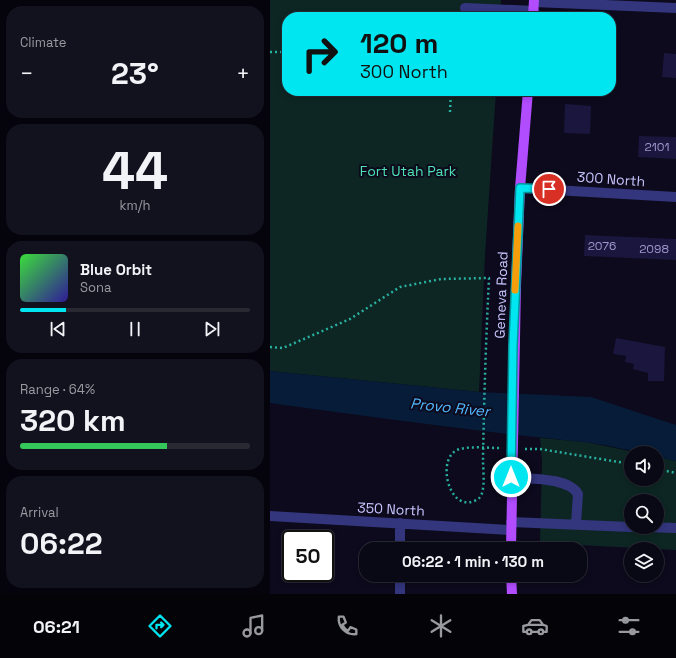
<!DOCTYPE html>
<meta charset="utf-8">
<style>
:root{--surface:#090815;--page:#12111e;--text:#f1f3f6;--muted:#999aa0;--line:#292934;--accent:#00e6f0}
body{margin:0;font-family:"Space Grotesk",sans-serif;background:var(--page);color:var(--text);height:100vh;display:flex;flex-direction:column;font-size:15px;white-space:nowrap}
*{box-sizing:border-box;margin:0}
p{font-size:13px;color:var(--muted)}
.icon{flex:none;width:22px;height:22px;fill:none;stroke:currentColor;stroke-width:2;stroke-linecap:round;stroke-linejoin:round}
.map{position:relative;flex:1;overflow:hidden}
.details{display:flex;flex-direction:column;gap:6px;padding:6px;background:#05040c;width:270px}
.details>*{flex:none}
.banner{position:absolute;left:12px;top:12px;width:334px;height:84px;border-radius:16px;box-shadow:0 2px 6px #0003,0 0 0 1px var(--line);background:#00e6f0;color:#111;overflow:hidden}
.tools{position:absolute;left:354px;top:446px;display:grid;gap:8px}
.tools a{display:grid;place-items:center;width:40px;height:40px;border-radius:50%;background:var(--surface);box-shadow:0 2px 6px #0003,0 0 0 1px var(--line);font-size:20px}
.speed{position:absolute;left:12px;top:530px;display:flex;gap:8px;font-size:20px;font-weight:700;text-align:center}
.speed>*{display:grid;place-content:center;width:52px;height:52px;border-radius:50%;background:var(--surface);box-shadow:0 2px 6px #0003,0 0 0 1px var(--line);line-height:1}
.speed .limit{border:2px solid #111;border-radius:6px;background:#fff;color:#111}
.pin{position:absolute;display:grid;place-items:center;width:34px;height:34px;color:#fff;margin:-17px;border:2px solid #fff;border-radius:50%;box-shadow:0 1px 4px #0007}
.me{position:absolute;width:44px;margin:-22px;rotate:0deg;stroke-linejoin:round;filter:drop-shadow(0 0 3px #0008)}
.turn{display:flex;align-items:center;gap:14px;height:84px;padding:0 12px;font-size:18px}
.turn .icon{width:52px;height:52px;stroke-width:2.5}
.turn b{display:block;font-size:28px;line-height:34px}
.big{font-size:30px;font-weight:800;line-height:1.1}
.details .widget{flex:1;display:flex;flex-direction:column;justify-content:center;gap:6px;min-width:0;padding:0 14px;border-radius:16px;background:var(--page)}
.details .dial{align-items:center;gap:0}
.dial b{font-size:52px;line-height:1}
.song{display:flex;align-items:center;gap:12px}
.cover{width:48px;height:48px;border-radius:6px;background:linear-gradient(135deg,hsl(120 70% 55%),hsl(250 70% 35%))}
.played{height:4px;border-radius:2px;background:linear-gradient(90deg,var(--accent) 20%,var(--line) 20%)}
.keys{display:flex;justify-content:space-around;direction:ltr}
.heat{display:flex;justify-content:space-between;align-items:center;font-size:22px;direction:ltr}
.charge{height:6px;border-radius:3px;background:linear-gradient(90deg,#34c759 64%,var(--line) 0)}
.trip{position:absolute;left:89px;top:542px;width:228px;height:40px;border-radius:16px;background:var(--surface);box-shadow:0 2px 6px #0003,0 0 0 1px var(--line);font-weight:800;line-height:40px;text-align:center}
.menu{display:flex;height:64px;justify-content:space-around;align-items:center;background:#040308;color:var(--muted)}
.menu .icon{width:28px;height:28px}
.menu .on{color:var(--accent)}
.menu b{font-size:18px;color:var(--text)}
main{display:flex;flex:1;min-height:0}
.map>svg:first-child{display:block}
.green{fill:#0d2623;fill-rule:evenodd}
.water{fill:#071c38}
.building{fill:#1b163d}
.lines{fill:none;stroke-linecap:round;stroke-linejoin:round}
.path{stroke:#28b0a0;stroke-width:2.5;stroke-dasharray:2 3;stroke-linecap:butt}
.minor{stroke:#33357d;stroke-width:10}
.major{stroke:#b14cff;stroke-width:10}
.route-casing{stroke:#00969c;stroke-width:10}
.route{stroke:#00e6f0;stroke-width:7}
.slow{stroke:#f59e0b;stroke-width:7}
.labels{text-anchor:middle;dominant-baseline:central;stroke-width:4;stroke-linejoin:round;paint-order:stroke}
.number-label{font-size:12px;fill:#9d99ce}
.park-label{font-size:14px;fill:#4ee2b4;stroke:#0c0a1c}
.street-label{font-size:14px;fill:#c8c5ff;stroke:#0c0a1c}
.water-label{font-size:15px;font-style:italic;fill:#53b9ff;stroke:#0c0a1c}
</style>
<main>
<section class="details">
<div class="widget"><p>Climate</p>
<div class="heat"><a>−</a><b class="big">23°</b><a>+</a></div>
</div>
<div class="widget dial"><b>44</b><p>km/h</p></div>
<div class="widget">
<div class="song"><i class="cover"></i><div><b>Blue Orbit</b><p>Sona</p></div></div>
<div class="played"></div>
<div class="keys"><svg class="icon" aria-label="previous" viewBox="0 0 24 24"><path d="M18 5L8 12l10 7zM5 5v14"/></svg><svg class="icon" aria-label="pause" viewBox="0 0 24 24"><path d="M8 5v14M16 5v14"/></svg><svg class="icon" aria-label="next" viewBox="0 0 24 24"><path d="M6 5l10 7-10 7zM19 5v14"/></svg></div>
</div>
<div class="widget"><p>Range · 64%</p><b class="big">320 km</b><div class="charge"></div></div>
<div class="widget"><p>Arrival</p><b class="big">06:22</b></div>
</section>
<div class="map">
<svg width="406" height="594" viewBox="0 0 406 594">
<rect width="100%" height="100%" fill="#0c0a1c"/>
<path class="green" d="M 0,0 L 231,0 L 230,17 L 17,17 L 17,91 L 226,91 L 215,255 L 209,392 L 0,371 Z
M 270,438 L 316,442 L 369,453 L 361,453 L 361,479 L 387,479 L 387,457 L 406,461 L 406,550 L 270,543 L 272,461 ZM 361,501 L 387,501 L 387,527 L 361,527 Z"/>
<path class="water" d="M 0,371 L 209,392 L 321,397 L 406,425 L 406,461 L 387,457 L 387,453 C 361,453 338,444 312,442 C 208,432 104,417 0,403 Z"/>
<path class="building" d="M 394,53 L 406,54 L 406,78 L 392,77 Z
M 295,104 L 321,106 L 320,134 L 294,133 Z
M 369,136 L 406,137 L 406,159 L 368,157 Z
M 315,235 L 406,239 L 406,260 L 314,256 Z
M 346,338 L 395,347 L 394,381 L 378,381 L 378,373 L 363,369 L 364,364 L 355,362 L 356,356 L 343,354 Z"/>
<g class="lines">
<path class="path" d="M 0,52 L 17,52
M 180,112 L 181,91
M 0,347 L 13,348 L 80,319 L 130,287 L 171,279 L 219,278 C 216,338 214,399 213,460 C 213,470 215,483 212,493 C 211,497 208,500 204,501 C 178,512 165,455 190,449 C 202,446 217,448 230,448
M 255,449 L 270,449 L 361,464
M 387,469 L 406,473"/>
<path class="minor" d="M 264,2 L 406,8
M 195,8 L 264,11
M 250,188 L 406,197
M 241,477 C 259,479 298,477 308,494 L 306,524
M 0,516 L 241,530
M 241,522 L 361,527
M 130,523 L 130,549
M 373,527 L 406,528
M 130,575 L 130,594"/>
<path class="major" d="M 263,17 L 264,0
M 241,549 L 246,286 L 250,188 L 258,91
M 241,575 L 242,594"/>
</g>
<g class="lines">
<defs>
<path id="route" d="M 241,477 L 243,346 L 250,188 L 279,189"/>
</defs>
<use href="#route" class="route-casing"/>
<use href="#route" class="route"/>
<path class="slow" d="M 245,290 L 248,226"/>
</g>
<g class="labels">
<g class="number-label">
<text x="387" y="147">2101</text>
<text x="332" y="246">2076</text>
<text x="384" y="249">2098</text>
</g>
<g class="park-label">
<text x="138" y="171">Fort Utah Park</text>
</g>
<g class="street-label">
<text transform="translate(341 179) rotate(4)">300 North</text>
<text transform="translate(231 295) rotate(-88)">Geneva Road</text>
<text transform="translate(121 509) rotate(3)">350 North</text>
</g>
<g class="water-label">
<text transform="translate(180 407) rotate(6)">Provo River</text>
</g>
</g>
</svg>
<div class="tools">
<a><svg class="icon" aria-label="sound" viewBox="0 0 24 24"><path d="M4 9h4l5-4v14l-5-4H4zM17 9q2 3 0 6"/></svg></a>
<a><svg class="icon" aria-label="search" viewBox="0 0 24 24"><circle cx="10" cy="10" r="6"/><path d="M15 15l6 6"/></svg></a>
<a><svg class="icon" aria-label="layers" viewBox="0 0 24 24"><path d="M12 4l9 5-9 5-9-5zM3 14l9 5 9-5"/></svg></a>
</div>
<div class="speed"><div class="limit">50</div></div>
<div class="pin" style="left:279px;top:189px;background:#d93025"><svg class="icon" aria-label="arrive" viewBox="0 0 24 24"><path d="M6 21V4h12l-3 4 3 4H6"/></svg></div>
<svg class="me" style="left:241px;top:477px" viewBox="-20 -20 40 40"><circle r="17" fill="#00e6f0" stroke="#fff" stroke-width="3"/><path d="M0-11L8 9 0 5-8 9z" fill="#fff"/></svg>
<div class="trip">06:22 · 1 min · 130 m</div>
<div class="banner">
<div class="turn"><svg class="icon" aria-label="right" viewBox="0 0 24 24"><path d="M7 20v-9h11M14 6l5 5-5 5"/></svg><div><b>120 m</b>300 North</div></div>
</div>
</div>
</main>
<nav class="menu">
<b>06:21</b>
<svg class="icon on" aria-label="directions" viewBox="0 0 24 24"><path d="M12 3l9 9-9 9-9-9zM9 14v-3h6M13 9l2 2-2 2"/></svg>
<svg class="icon" aria-label="music" viewBox="0 0 24 24"><path d="M9 18V5l10-2v13"/><circle cx="6" cy="18" r="3"/><circle cx="16" cy="16" r="3"/></svg>
<svg class="icon" aria-label="phone" viewBox="0 0 24 24"><path d="M5 4h4l2 5-3 2q2 4 5 5l2-3 5 2v4C11 20 4 13 5 4z"/></svg>
<svg class="icon" aria-label="climate" viewBox="0 0 24 24"><path d="M12 3v18M4 7l16 10M4 17L20 7"/></svg>
<svg class="icon" aria-label="car" viewBox="0 0 24 24"><path d="M5 17H2v-5l4-1 3-4h7l3 4 3 1v5h-3M9 17h6M6 11h13"/><circle cx="7" cy="17" r="2"/><circle cx="17" cy="17" r="2"/></svg>
<svg class="icon" aria-label="filters" viewBox="0 0 24 24"><path d="M4 7h16M4 17h16"/><circle cx="9" cy="7" r="2"/><circle cx="15" cy="17" r="2"/></svg>
</nav>
